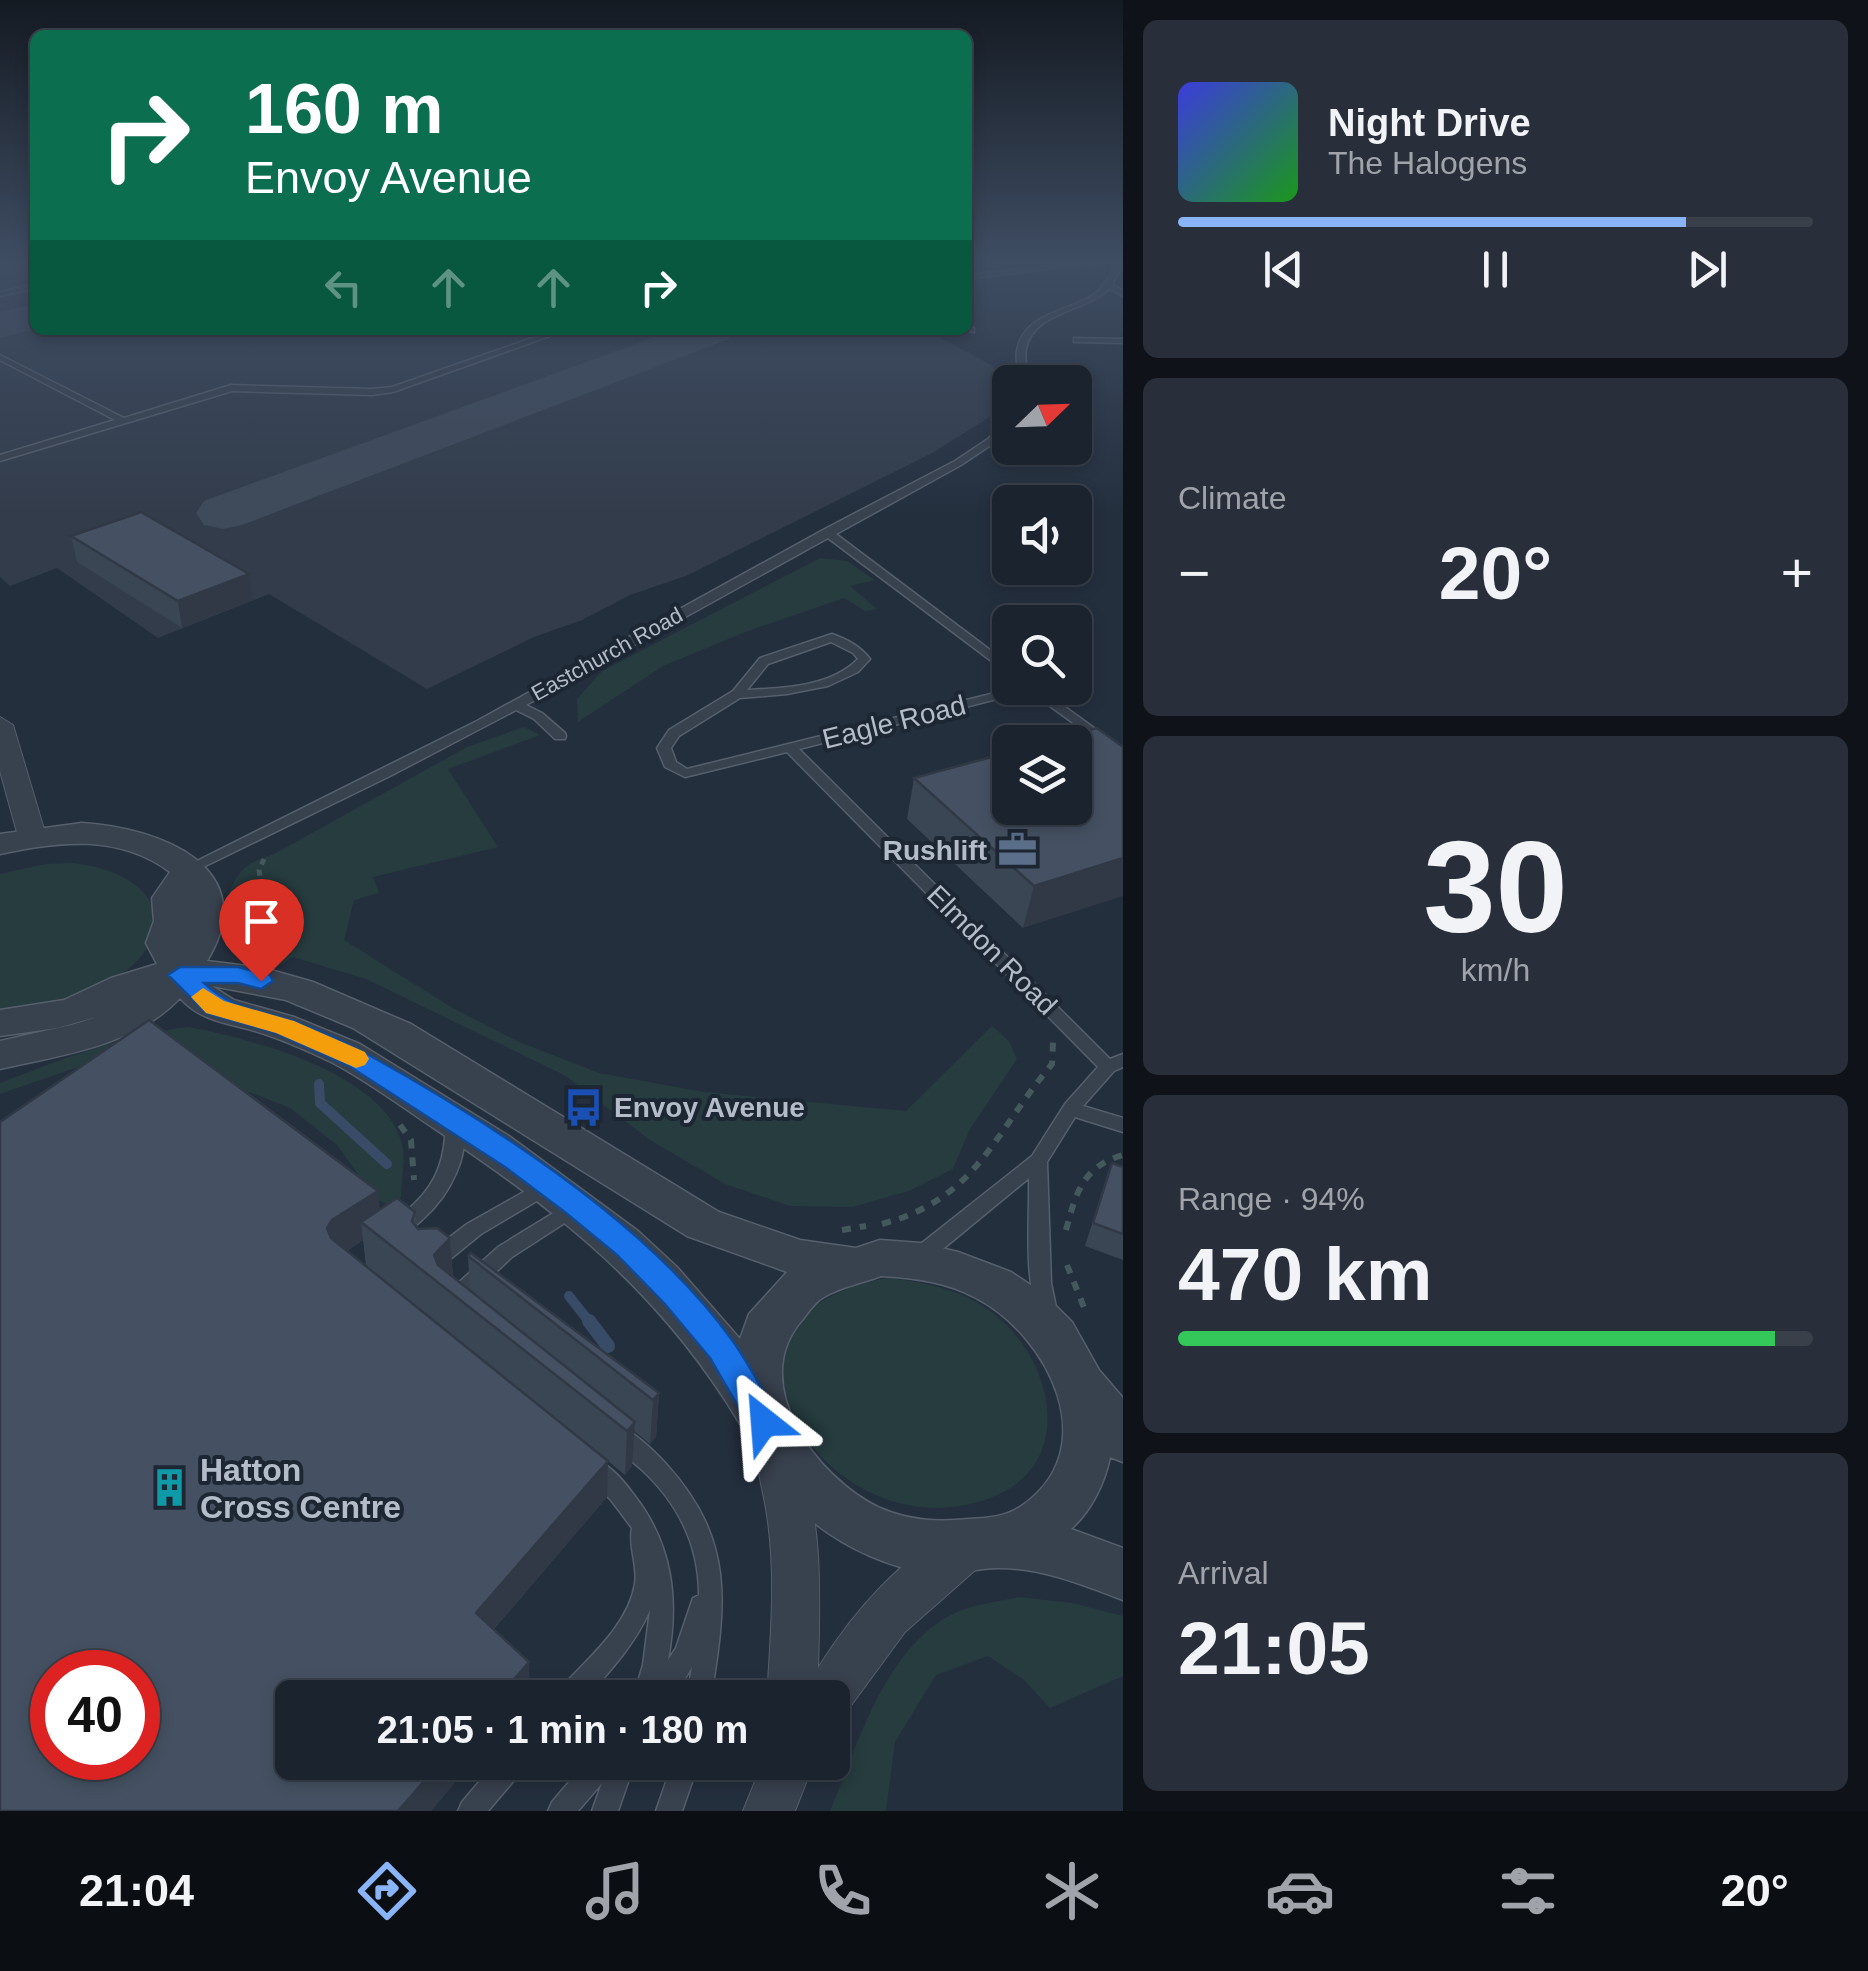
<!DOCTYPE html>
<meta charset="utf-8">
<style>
:root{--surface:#1b232e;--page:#282f3a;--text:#f1f3f6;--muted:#a0a4aa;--line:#39404a;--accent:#8ab4f8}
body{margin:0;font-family:Arial,sans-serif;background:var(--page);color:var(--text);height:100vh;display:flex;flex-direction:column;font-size:38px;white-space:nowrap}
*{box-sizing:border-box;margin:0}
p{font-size:32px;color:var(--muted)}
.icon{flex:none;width:55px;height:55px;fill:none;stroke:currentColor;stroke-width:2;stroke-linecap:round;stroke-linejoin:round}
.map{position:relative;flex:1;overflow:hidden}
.side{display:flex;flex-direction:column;gap:20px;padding:20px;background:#0f1319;width:745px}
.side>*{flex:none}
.hud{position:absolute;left:30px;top:30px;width:942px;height:305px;border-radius:15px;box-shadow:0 5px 15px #0003,0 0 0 2px var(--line);background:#0b6e4f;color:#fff;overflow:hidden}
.needle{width:65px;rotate:67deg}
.fabs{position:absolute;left:992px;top:365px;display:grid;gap:20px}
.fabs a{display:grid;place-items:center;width:100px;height:100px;border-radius:15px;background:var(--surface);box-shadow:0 5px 15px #0003,0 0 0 2px var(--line);font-size:50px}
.speed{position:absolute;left:30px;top:1650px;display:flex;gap:20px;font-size:50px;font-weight:700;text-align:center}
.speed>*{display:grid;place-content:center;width:130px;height:130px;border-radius:50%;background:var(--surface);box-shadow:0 5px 15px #0003,0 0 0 2px var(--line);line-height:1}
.speed .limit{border:15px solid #d22;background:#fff;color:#111}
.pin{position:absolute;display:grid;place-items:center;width:85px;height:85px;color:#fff;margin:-102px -42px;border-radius:50% 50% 50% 0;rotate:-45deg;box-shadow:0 0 10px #0007}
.pin .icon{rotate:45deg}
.me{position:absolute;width:110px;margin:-55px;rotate:332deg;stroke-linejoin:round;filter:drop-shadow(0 0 8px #0008)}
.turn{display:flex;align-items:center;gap:35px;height:210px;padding:0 50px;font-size:45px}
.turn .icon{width:130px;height:130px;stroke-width:2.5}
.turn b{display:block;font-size:70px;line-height:85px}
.lanes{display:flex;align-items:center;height:95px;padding:0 50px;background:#0003;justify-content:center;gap:50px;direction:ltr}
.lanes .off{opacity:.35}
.big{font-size:75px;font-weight:700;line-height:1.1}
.side .tile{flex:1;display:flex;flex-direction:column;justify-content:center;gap:15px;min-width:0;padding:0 35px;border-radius:15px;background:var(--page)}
.side .dial{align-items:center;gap:0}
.dial b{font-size:130px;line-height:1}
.song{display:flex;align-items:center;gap:30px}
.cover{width:120px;height:120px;border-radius:15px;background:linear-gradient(135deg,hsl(240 70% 55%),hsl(120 70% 35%))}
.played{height:10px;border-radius:5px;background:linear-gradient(90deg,var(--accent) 80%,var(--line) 80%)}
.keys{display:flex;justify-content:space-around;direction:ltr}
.heat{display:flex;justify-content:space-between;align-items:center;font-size:55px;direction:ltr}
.charge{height:15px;border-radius:8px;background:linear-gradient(90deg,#34c759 94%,var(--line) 0)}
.trip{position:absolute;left:275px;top:1680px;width:575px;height:100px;border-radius:15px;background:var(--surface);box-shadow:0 5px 15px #0003,0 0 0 2px var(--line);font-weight:700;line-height:100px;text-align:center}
.tab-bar{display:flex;height:160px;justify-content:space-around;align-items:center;background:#0b0e12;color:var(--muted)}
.tab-bar .icon{width:70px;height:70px}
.tab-bar .active{color:var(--accent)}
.tab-bar b{font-size:45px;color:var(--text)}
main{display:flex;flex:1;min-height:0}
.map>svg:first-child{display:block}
.airport{fill:#323c4b}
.green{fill:#263c3f}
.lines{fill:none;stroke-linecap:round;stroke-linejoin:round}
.stream-far1{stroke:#394c67;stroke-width:10}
.stream{stroke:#394c67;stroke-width:14}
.taxiway{fill:#3f4a5a;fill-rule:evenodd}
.service-casing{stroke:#565f6c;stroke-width:3}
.minor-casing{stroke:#565f6c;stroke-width:2}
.tertiary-casing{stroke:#565f6c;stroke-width:3}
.path-far1{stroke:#44595c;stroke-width:5;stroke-dasharray:6 6;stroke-linecap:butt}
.path{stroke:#44595c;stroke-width:6;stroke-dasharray:9 9;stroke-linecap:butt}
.service{fill:#38414e;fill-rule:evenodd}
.minor{fill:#38414e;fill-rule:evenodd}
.tertiary{fill:#38414e;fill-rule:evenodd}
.wall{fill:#3b4654;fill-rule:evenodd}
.shaded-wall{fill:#303945}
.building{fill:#455162;stroke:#303945;stroke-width:2.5;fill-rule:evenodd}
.route{fill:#1a73e8;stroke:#114b97;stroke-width:2.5}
.slow{fill:#f59e0b}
.labels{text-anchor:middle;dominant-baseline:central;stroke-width:8;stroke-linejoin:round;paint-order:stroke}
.far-street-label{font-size:22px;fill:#b4bcc9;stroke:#1d2633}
.street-label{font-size:28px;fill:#b4bcc9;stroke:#1d2633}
.poi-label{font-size:28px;font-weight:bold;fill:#b4bcc9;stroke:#1d2633;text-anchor:end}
.near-poi-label{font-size:32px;font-weight:bold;fill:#b4bcc9;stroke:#1d2633;text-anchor:start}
</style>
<main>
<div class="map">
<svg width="1123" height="1811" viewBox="0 0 1123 1811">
<rect width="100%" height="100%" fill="#242f3e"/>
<path class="airport" d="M 0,261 L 35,261 L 35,330 L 927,330 L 1000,370 L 991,416 L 934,452 L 686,576 L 630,595 L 582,620 L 534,637 L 427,689 L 269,594 L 158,638 L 57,568 L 10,586 L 0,577 Z"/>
<path class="green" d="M 820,558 L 847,561 L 875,580 L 850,586 L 877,609 L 865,611 L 844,598 L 748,631 L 663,666 L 578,722 L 577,699 L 602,671 Z
M 524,727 L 540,735 L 448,769 L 498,847 L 373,877 L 379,893 L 354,900 L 344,940 L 451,1007 L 517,1041 L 599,1073 L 704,1092 L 906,1111 L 992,1026 L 1009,1041 L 1017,1059 L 970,1129 L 953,1169 L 909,1191 L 852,1207 L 790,1206 L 725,1184 L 650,1140 L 564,1075 L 366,979 L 293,957 L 271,971 C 256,965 240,960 229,947 C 212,927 228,881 247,866 C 255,860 267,857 276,853 L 467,747 Z
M 71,863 C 154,870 192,931 110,982 C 76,1003 39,1006 0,1012 L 0,874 L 45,864 Z
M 188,1027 C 249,1038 385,1073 402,1144 C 406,1159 401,1181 401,1197 L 386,1204 L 375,1198 L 337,1145 L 290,1108 L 234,1086 L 165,1037 L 0,1094 L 0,1083 C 60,1060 124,1034 188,1027 Z
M 889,1278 C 929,1283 969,1291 1000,1319 C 1056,1368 1074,1467 990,1498 C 826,1560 674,1312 889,1278 Z
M 1018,1597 L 1072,1603 L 1123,1616 L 1123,1676 L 1050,1708 L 1023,1679 L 988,1656 L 936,1675 L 895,1742 L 886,1811 L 830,1811 C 858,1744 886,1644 957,1612 C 975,1604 999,1602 1018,1597 Z"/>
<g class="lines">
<path class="stream-far1" d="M 319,1084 L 320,1103 L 387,1164
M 569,1296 L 591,1324"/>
<path class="stream" d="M 589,1321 L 608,1346"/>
<path class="taxiway" d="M 35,304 L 35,329 L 0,338 L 0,312 Z
M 674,330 L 735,330 L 729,339 L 242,525 L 223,529 L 204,525 L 196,513 L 204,501 Z"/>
<defs>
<path id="service" d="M 1094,261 L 1106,262 L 968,279 L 968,275 Z
M 1123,265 L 1123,269 L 1120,270 L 1112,284 L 1123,291 L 1123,296 L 1109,289 C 1085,312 1033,312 1026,349 C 1024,360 1027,371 1028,382 L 1020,382 C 1019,373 1015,361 1017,351 C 1023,312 1070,312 1096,293 C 1104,286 1109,277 1114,267 Z
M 35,284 L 35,288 L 0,296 L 0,292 Z
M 968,326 L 974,328 L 974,332 L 966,330 Z
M 555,330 L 567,330 L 393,392 L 372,395 L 232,391 L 0,461 L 0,455 L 115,420 L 0,360 L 0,355 L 124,418 L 231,385 L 372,389 L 392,387 Z
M 1077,338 L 1123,339 L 1123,343 L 1074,342 L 1074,338 Z
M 1010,416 L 1010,425 L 994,443 L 961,465 L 836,534 L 1010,665 L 1010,675 L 828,538 L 526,705 L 542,713 L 565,733 L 566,736 L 565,739 L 555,739 L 534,719 L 516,710 L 390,776 L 195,871 L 190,872 L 183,868 L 477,721 L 823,530 L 955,461 L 988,439 Z
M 832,634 C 848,640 860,646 870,659 L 858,672 L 828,686 L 787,694 L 740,698 L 679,736 L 671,748 L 676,762 L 687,769 L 1015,688 L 1039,688 L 1123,749 L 1123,759 L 1029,691 L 799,749 L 1110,1059 L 1123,1054 L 1123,1067 L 1114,1071 L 1083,1106 L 1123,1118 L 1123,1132 L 1075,1117 L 1047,1162 L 1051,1283 L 1057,1312 L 1054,1318 L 1047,1320 L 1040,1318 C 1023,1280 1030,1220 1029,1178 L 927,1262 L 920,1264 L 913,1262 L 910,1256 L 913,1250 L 1032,1156 L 1065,1104 L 1098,1067 L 787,752 L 685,777 L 665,767 L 657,748 L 669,730 L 733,691 L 760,658 ZM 831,642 L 853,653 L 858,659 C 830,687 784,688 747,690 L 768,664 Z
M 455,1116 L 461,1118 C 473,1153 449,1196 423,1219 C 414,1227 408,1233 395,1230 L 393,1225 C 399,1216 408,1210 415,1203 C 439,1180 445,1155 446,1123 L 449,1118 Z
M 545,1180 L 552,1182 L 554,1187 L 552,1192 L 481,1234 L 443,1265 L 436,1267 L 429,1265 L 426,1259 L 429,1253 L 467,1224 Z
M 573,1201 L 580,1203 L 582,1208 L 580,1213 L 512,1257 L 460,1306 L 453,1308 L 446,1306 L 443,1300 L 446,1294 L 498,1247 Z
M 619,1426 C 636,1433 654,1451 667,1465 C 735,1541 726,1603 711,1698 L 687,1698 L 692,1667 L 673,1698 L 633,1698 L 643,1665 L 650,1610 C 635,1644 611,1670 586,1698 L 557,1698 L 560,1689 C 587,1659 628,1626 635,1584 C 638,1565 628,1546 632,1528 L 611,1500 L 585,1475 L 582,1468 L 585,1461 L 593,1458 C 609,1464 624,1481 634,1495 C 673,1545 679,1600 668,1660 L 676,1648 L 693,1598 L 699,1595 C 699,1545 678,1503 641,1469 C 630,1459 615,1450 608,1436 L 611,1429 Z
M 496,1762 L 526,1762 L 522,1771 L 488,1811 L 458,1811 L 462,1802 Z
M 586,1762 L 635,1762 L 618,1811 L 592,1811 L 602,1783 L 578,1811 L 548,1811 L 552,1802 Z
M 673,1762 L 699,1762 L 682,1811 L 656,1811 Z"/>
<path id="minor" d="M 0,717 L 13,725 L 46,836 L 42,842 L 22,842 L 18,836 L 0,771 Z
M 778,1437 L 793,1443 C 824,1511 820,1595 818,1668 C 852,1614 904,1551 965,1527 L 981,1533 L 988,1549 L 981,1565 L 905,1632 L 844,1715 L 832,1720 L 832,1698 L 767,1698 C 771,1633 777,1567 765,1503 C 761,1482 754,1463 763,1443 Z
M 763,1762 L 814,1762 L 795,1811 L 743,1811 Z"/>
<path id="tertiary" d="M 82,823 C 160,828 264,867 207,961 L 264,968 L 313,982 L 411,1024 L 719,1212 L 800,1240 L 856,1248 L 880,1240 L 920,1243 L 958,1252 L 1011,1272 L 1044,1294 L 1072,1322 L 1099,1370 L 1123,1398 L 1123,1462 L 1110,1457 C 1105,1483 1091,1511 1071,1529 L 1123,1548 L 1123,1600 C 1084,1585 1039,1567 997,1568 C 975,1568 949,1577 928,1573 C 850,1561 767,1503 745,1425 L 740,1424 C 662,1293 560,1212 435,1129 C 402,1107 369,1082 333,1063 C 306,1050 277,1037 248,1029 C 221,1022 199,1019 180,998 C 135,1046 61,1055 0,1069 L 0,1041 L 71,1025 C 79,1023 88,1020 96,1017 L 57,1028 L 0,1036 L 0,1010 L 64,1000 L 111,978 L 157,964 L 146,943 L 154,921 L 152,898 L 170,872 C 119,834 59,841 0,854 L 0,834 ZM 212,986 L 286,1000 L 353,1028 L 687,1236 L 787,1272 L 749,1314 L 740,1339 L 677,1267 L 638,1231 L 509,1136 L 360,1044 L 294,1017 L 234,1000 ZM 881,1276 C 914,1278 947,1282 976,1298 C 1049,1336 1106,1450 1020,1507 C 1005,1517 987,1518 969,1519 C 938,1522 910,1521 880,1508 C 816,1478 746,1382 803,1319 C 809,1311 816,1301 824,1297 C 840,1287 863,1283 881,1276 Z"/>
</defs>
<use href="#service" class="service-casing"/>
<use href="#minor" class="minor-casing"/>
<use href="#tertiary" class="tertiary-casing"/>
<path class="path-far1" d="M 264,859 L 259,870 L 271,947"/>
<path class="path" d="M 271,945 L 273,958
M 400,1125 L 411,1140 L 414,1180
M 882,1224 C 977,1199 994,1133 1052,1064 L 1053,1042
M 842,1230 L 866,1226
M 1066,1230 C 1076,1193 1083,1166 1123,1155
M 1067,1265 L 1087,1315"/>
<use href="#service" class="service"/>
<use href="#minor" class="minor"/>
<use href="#tertiary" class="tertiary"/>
</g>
<path class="wall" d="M 71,536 L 249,574 L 253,600 L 182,628 L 77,562 Z
M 1097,728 L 1023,928 L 907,819 L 914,778 Z
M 0,1122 L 380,1209 L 415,1212 L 418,1229 L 450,1238 L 453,1277 L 470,1291 L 468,1256 L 659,1393 L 656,1437 L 650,1444 L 634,1431 L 632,1466 L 625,1475 L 608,1461 L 607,1497 L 494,1629 L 530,1696 L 529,1698 L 292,1698 L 292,1762 L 472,1762 L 431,1811 L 0,1811 ZM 363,1240 L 366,1266 L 347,1251 Z
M 1123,1167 L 1123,1260 L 1085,1246 L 1104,1186 Z"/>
<path class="shaded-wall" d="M 968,261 L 1008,261 L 968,267 Z
M 249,574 L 253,600 L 182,628 L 178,601 Z
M 1123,858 L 1123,896 L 1023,928 L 1034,886 Z
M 378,1191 L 382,1228 L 361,1222 L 363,1240 L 337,1257 L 327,1228 L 332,1220 Z
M 450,1238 L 453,1282 L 446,1289 L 434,1255 Z
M 659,1393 L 656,1437 L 650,1444 L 653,1400 Z
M 635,1422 L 632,1466 L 625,1475 L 627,1431 Z
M 608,1461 L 607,1497 L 478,1647 L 476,1613 Z
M 529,1662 L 530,1696 L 529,1698 L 498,1698 Z
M 441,1762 L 472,1762 L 431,1811 L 398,1811 Z"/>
<path class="building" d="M 141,512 L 249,574 L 178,601 L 71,536 Z
M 1097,728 L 1123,747 L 1123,858 L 1034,886 L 914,778 L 1010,752 L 1010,808 L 1075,808 L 1075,742 L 1044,742 Z
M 149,1020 L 378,1191 L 332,1220 L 327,1228 L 331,1238 L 608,1461 L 476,1613 L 529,1662 L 498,1698 L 292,1698 L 292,1762 L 441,1762 L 398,1811 L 0,1811 L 0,1122 ZM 52,1672 L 138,1672 L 138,1758 L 52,1758 Z
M 1112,1163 L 1123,1167 L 1123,1234 L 1093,1223 Z
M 397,1198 L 415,1212 L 412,1221 L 418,1229 L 437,1228 L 450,1238 L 434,1255 L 438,1265 L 635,1422 L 627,1431 L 361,1222 Z
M 471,1253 L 659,1393 L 653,1400 L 468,1256 Z"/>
<linearGradient id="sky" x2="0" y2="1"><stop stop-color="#141a22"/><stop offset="0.51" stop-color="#3f4d63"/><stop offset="1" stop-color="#3f4d63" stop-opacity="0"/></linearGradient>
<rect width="1123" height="514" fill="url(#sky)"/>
<path class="route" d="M 180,967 L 238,967 L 270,975 L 273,981 L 261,989 L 238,983 L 204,983 C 232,1009 258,1009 293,1021 C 318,1030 346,1042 369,1055 C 493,1124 649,1224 732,1340 C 748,1362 761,1388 775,1412 L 780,1422 L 775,1432 L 764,1436 L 753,1432 L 710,1358 L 664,1303 L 617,1255 L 566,1213 L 505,1167 L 349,1066 L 276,1033 L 206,1013 L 168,975 Z"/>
<path class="slow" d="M 203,988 L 224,1001 L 294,1021 L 365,1052 L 369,1059 L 365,1065 L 356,1068 L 276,1033 L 206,1013 L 191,997 Z"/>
<defs>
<symbol id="office-bare" viewBox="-9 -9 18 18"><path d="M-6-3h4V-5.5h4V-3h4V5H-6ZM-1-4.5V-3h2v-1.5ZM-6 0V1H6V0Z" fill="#5c6f8a" stroke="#1d2633" stroke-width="2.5" paint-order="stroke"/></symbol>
<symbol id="bus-bare" viewBox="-9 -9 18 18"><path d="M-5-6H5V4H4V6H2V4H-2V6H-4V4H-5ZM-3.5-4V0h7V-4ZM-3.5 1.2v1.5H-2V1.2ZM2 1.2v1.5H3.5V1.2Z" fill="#1a4fb4" stroke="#1d2633" stroke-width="2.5" paint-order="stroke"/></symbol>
<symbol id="building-bare" viewBox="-9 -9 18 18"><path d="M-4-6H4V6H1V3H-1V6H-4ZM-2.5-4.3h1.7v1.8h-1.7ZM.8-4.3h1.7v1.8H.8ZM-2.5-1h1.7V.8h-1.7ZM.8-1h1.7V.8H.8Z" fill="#0f9aa8" stroke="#1d2633" stroke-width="2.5" paint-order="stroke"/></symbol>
</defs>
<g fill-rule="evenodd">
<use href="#office-bare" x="990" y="822" width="55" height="55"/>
<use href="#bus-bare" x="556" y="1080" width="55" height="55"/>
<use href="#building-bare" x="142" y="1460" width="55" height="55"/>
</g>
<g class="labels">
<g class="far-street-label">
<text transform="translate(607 654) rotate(-29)">Eastchurch Road</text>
</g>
<g class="street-label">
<text transform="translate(894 722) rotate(-14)">Eagle Road</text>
<text transform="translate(992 950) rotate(45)">Elmdon Road</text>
</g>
<g class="poi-label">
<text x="987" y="850">Rushlift</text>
<text x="614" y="1107" text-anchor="start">Envoy Avenue</text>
</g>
<g class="near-poi-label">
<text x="200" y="1470">Hatton<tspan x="200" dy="37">Cross Centre</tspan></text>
</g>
</g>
</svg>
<div class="fabs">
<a><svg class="needle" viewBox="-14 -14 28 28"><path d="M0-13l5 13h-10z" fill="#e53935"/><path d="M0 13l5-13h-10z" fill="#a0a4aa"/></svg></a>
<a><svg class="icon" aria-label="sound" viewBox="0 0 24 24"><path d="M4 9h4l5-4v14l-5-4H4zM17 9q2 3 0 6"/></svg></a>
<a><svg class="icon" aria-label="search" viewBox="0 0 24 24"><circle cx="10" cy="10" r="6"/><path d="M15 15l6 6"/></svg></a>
<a><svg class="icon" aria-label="layers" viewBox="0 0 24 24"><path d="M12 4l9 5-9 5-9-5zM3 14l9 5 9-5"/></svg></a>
</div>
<div class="speed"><div class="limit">40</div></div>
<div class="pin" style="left:261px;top:981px;background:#d93025"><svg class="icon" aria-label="arrive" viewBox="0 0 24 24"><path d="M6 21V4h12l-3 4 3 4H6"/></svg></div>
<svg class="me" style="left:764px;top:1422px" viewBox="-20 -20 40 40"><path d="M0-17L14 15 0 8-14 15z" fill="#1a73e8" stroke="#fff" stroke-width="4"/></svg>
<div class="trip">21:05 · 1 min · 180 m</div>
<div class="hud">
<div class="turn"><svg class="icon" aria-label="right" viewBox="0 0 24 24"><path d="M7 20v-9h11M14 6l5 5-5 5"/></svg><div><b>160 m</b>Envoy Avenue</div></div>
<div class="lanes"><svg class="icon off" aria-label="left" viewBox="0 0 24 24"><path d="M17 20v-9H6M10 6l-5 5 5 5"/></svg><svg class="icon off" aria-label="ahead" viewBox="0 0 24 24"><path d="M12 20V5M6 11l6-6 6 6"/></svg><svg class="icon off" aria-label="ahead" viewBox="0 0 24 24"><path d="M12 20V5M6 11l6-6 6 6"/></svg><svg class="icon" aria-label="right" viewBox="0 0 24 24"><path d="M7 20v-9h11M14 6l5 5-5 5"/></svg></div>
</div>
</div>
<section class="side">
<div class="tile">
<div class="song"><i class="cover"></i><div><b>Night Drive</b><p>The Halogens</p></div></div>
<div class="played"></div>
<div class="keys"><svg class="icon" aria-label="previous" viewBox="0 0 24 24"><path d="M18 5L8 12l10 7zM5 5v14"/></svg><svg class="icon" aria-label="pause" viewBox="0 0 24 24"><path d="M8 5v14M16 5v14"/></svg><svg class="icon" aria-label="next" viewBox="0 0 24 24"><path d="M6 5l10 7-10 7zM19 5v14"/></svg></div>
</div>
<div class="tile"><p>Climate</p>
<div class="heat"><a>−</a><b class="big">20°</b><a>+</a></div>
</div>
<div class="tile dial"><b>30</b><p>km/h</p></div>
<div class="tile"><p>Range · 94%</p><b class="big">470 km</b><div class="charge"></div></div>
<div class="tile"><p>Arrival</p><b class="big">21:05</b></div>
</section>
</main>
<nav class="tab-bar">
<b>21:04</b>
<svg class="icon active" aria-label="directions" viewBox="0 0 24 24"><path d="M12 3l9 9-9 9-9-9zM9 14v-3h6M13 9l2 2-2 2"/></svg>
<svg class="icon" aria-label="music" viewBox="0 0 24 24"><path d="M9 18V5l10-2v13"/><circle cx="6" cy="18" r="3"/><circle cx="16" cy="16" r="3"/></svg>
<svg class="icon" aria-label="phone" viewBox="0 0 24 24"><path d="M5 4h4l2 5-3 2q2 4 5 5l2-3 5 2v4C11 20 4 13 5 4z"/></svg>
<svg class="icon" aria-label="climate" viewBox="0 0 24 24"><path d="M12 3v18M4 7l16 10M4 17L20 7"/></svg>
<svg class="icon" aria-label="car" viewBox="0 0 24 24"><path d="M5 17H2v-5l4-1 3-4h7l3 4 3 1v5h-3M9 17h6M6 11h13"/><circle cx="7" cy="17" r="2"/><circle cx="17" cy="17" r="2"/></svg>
<svg class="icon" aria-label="filters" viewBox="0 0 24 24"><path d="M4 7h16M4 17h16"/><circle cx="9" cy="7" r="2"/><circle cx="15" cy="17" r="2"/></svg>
<b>20°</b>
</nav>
